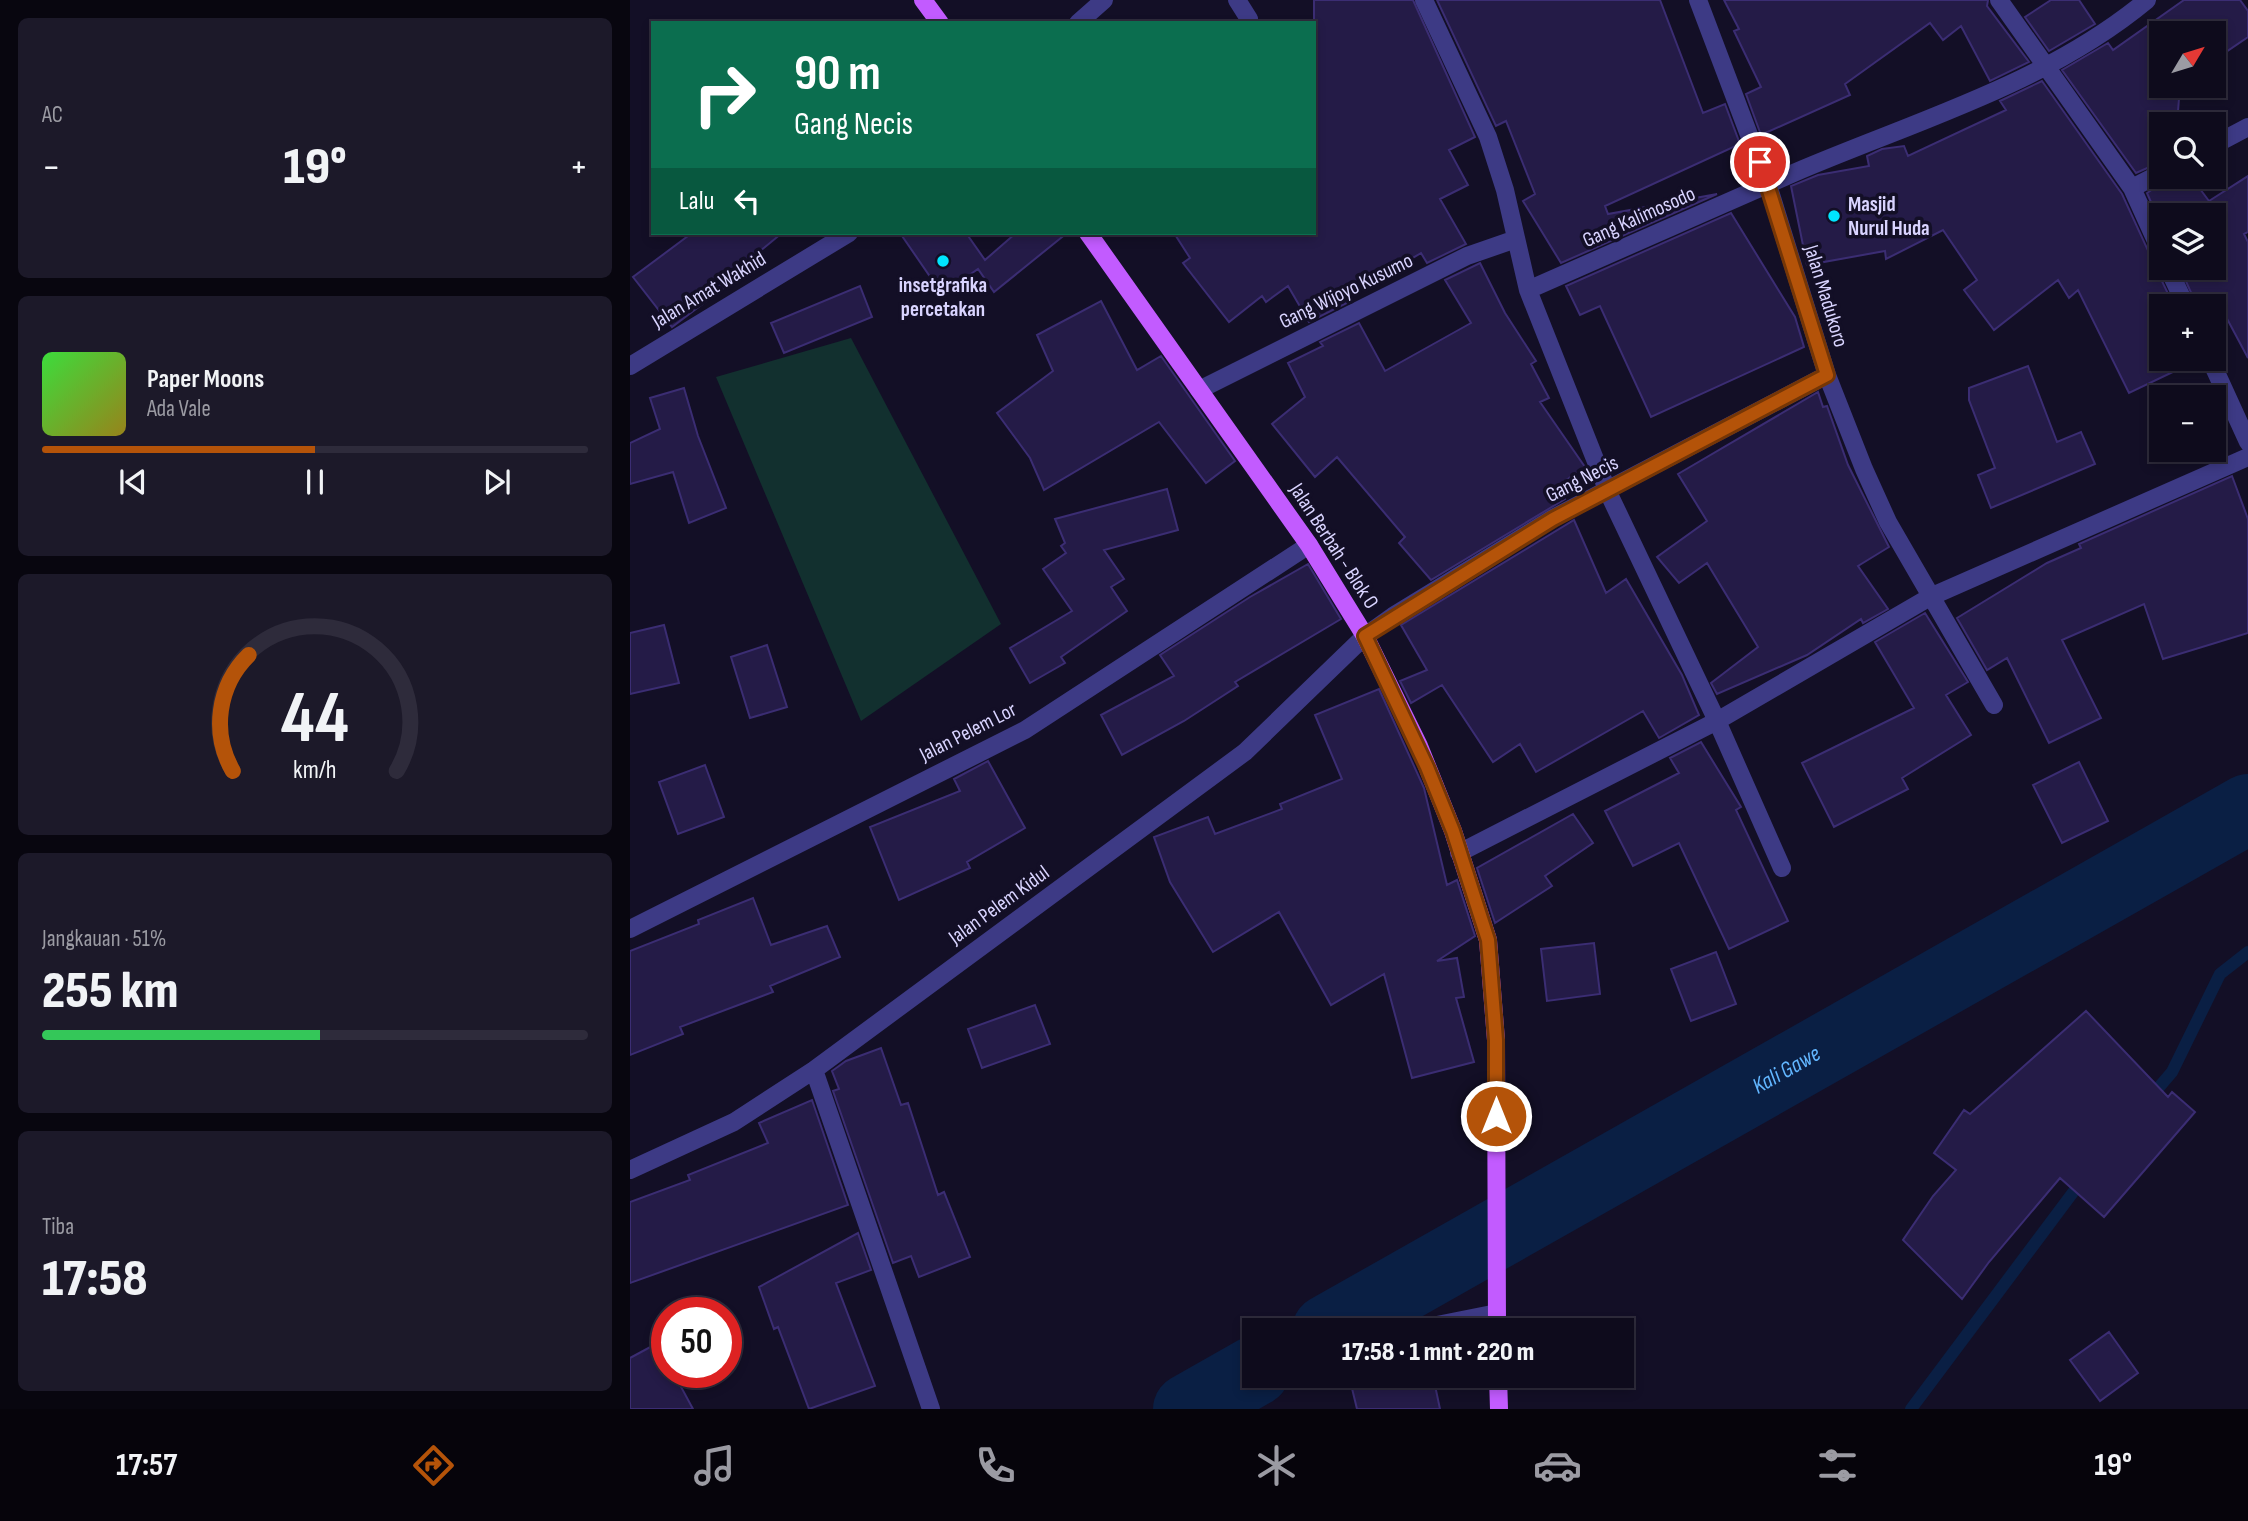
<!DOCTYPE html>
<html lang="id">
<meta charset="utf-8">
<style>
:root{--surface:#0e0b1c;--page:#1c1929;--text:#f1f3f6;--muted:#9b9ba3;--line:#2e2b3b;--accent:#b45309}
body{margin:0;font-family:"Sofia Sans Condensed",sans-serif;background:var(--page);color:var(--text);height:100vh;display:flex;flex-direction:column;font-size:26px;white-space:nowrap}
*{box-sizing:border-box;margin:0}
p{font-size:23px;color:var(--muted)}
.icon{flex:none;width:38px;height:38px;fill:none;stroke:currentColor;stroke-width:2;stroke-linecap:round;stroke-linejoin:round}
.map{position:relative;flex:1;overflow:hidden}
.sheet{display:flex;flex-direction:column;gap:18px;padding:18px;background:#08060f;width:630px}
.sheet>*{flex:none}
.hud{position:absolute;left:21px;top:21px;width:665px;height:214px;border-radius:0px;box-shadow:0 4px 10px #0003,0 0 0 2px var(--line);background:#0b6e4f;color:#fff;overflow:hidden}
.needle{width:46px;rotate:52deg}
.controls{position:absolute;left:1519px;top:21px;display:grid;gap:14px}
.controls a{display:grid;place-items:center;width:77px;height:77px;border-radius:0px;background:var(--surface);box-shadow:0 4px 10px #0003,0 0 0 2px var(--line);font-size:35px}
.speed{position:absolute;left:21px;top:1297px;display:flex;gap:14px;font-size:35px;font-weight:700;text-align:center}
.speed>*{display:grid;place-content:center;width:91px;height:91px;border-radius:50%;background:var(--surface);box-shadow:0 4px 10px #0003,0 0 0 2px var(--line);line-height:1}
.speed .limit{border:10px solid #d22;background:#fff;color:#111}
.pin{position:absolute;display:grid;place-items:center;width:60px;height:60px;color:#fff;margin:-30px;border:4px solid #fff;border-radius:50%;box-shadow:0 2px 7px #0007}
.me{position:absolute;width:77px;margin:-38px;rotate:0deg;stroke-linejoin:round;filter:drop-shadow(0 0 5px #0008)}
.turn{display:flex;align-items:center;gap:24px;height:147px;padding:0 28px;font-size:32px}
.turn .icon{width:91px;height:91px;stroke-width:2.5}
.turn b{display:block;font-size:49px;line-height:60px}
.then{display:flex;align-items:center;height:66px;padding:0 28px;background:#0003;gap:14px;font-size:26px}
.big{font-size:52px;font-weight:800;line-height:1.1}
.sheet .card{flex:1;display:flex;flex-direction:column;justify-content:center;gap:10px;min-width:0;padding:0 24px;border-radius:10px;background:var(--page)}
.sheet .dial{align-items:center;gap:0}
.dial svg{height:182px;overflow:visible;fill:none;stroke:var(--line);stroke-width:7;stroke-linecap:round;text-anchor:middle}
.dial text{fill:var(--text);stroke:none}
.song{display:flex;align-items:center;gap:21px}
.cover{width:84px;height:84px;border-radius:10px;background:linear-gradient(135deg,hsl(120 70% 55%),hsl(50 70% 35%))}
.played{height:7px;border-radius:4px;background:linear-gradient(90deg,var(--accent) 50%,var(--line) 50%)}
.keys{display:flex;justify-content:space-around;direction:ltr}
.heat{display:flex;justify-content:space-between;align-items:center;font-size:38px;direction:ltr}
.charge{height:10px;border-radius:5px;background:linear-gradient(90deg,#34c759 51%,var(--line) 0)}
.trip{position:absolute;left:612px;top:1318px;width:392px;height:70px;border-radius:0px;background:var(--surface);box-shadow:0 4px 10px #0003,0 0 0 2px var(--line);font-weight:800;line-height:70px;text-align:center}
.tabs{display:flex;height:112px;justify-content:space-around;align-items:center;background:#06040b;color:var(--muted)}
.tabs .icon{width:49px;height:49px}
.tabs .selected{color:var(--accent)}
.tabs b{font-size:32px;color:var(--text)}
main{display:flex;flex:1;min-height:0}
.map>svg:first-child{display:block}
.green{fill:#12302f}
.lines{fill:none;stroke-linecap:round;stroke-linejoin:round}
.stream{stroke:#0a1f44;stroke-width:12}
.river{stroke:#0a1f44;stroke-width:70}
.building{fill:#241b47;stroke:#3b2d73;stroke-width:2}
.minor{stroke:#3d3a85;stroke-width:18}
.major{stroke:#c25bff;stroke-width:18}
.route-casing{stroke:#753606;stroke-width:18}
.route{stroke:#b45309;stroke-width:12}
.poi-dot{fill:#00e5ff;stroke:#130f26;stroke-width:2.5}
.labels{text-anchor:middle;dominant-baseline:central;stroke-width:7;stroke-linejoin:round;paint-order:stroke}
.poi-label{font-size:21px;font-weight:bold;fill:#d9d4ff;stroke:#130f26;text-anchor:start}
.street-label{font-size:21px;fill:#d9d4ff;stroke:#130f26}
.water-label{font-size:23px;font-style:italic;fill:#62b6ff;stroke:#130f26}
</style>
<main>
<section class="sheet">
<div class="card"><p>AC</p>
<div class="heat"><a>−</a><b class="big">19°</b><a>+</a></div>
</div>
<div class="card">
<div class="song"><i class="cover"></i><div><b>Paper Moons</b><p>Ada Vale</p></div></div>
<div class="played"></div>
<div class="keys"><svg class="icon" aria-label="previous" viewBox="0 0 24 24"><path d="M18 5L8 12l10 7zM5 5v14"/></svg><svg class="icon" aria-label="pause" viewBox="0 0 24 24"><path d="M8 5v14M16 5v14"/></svg><svg class="icon" aria-label="next" viewBox="0 0 24 24"><path d="M6 5l10 7-10 7zM19 5v14"/></svg></div>
</div>
<div class="card dial"><svg viewBox="0 0 100 80">
<path d="M14 69A42 42 0 1 1 86 69"/>
<path d="M14 69A42 42 0 0 1 21 18" stroke="#b45309"/>
<text x="50" y="56" font-size="32" font-weight="700">44</text>
<text x="50" y="72" font-size="11">km/h</text>
</svg></div>
<div class="card"><p>Jangkauan · 51%</p><b class="big">255 km</b><div class="charge"></div></div>
<div class="card"><p>Tiba</p><b class="big">17:58</b></div>
</section>
<div class="map">
<svg width="1618" height="1409" viewBox="0 0 1618 1409">
<rect width="100%" height="100%" fill="#130f26"/>
<path class="green" d="M 221,338 L 371,624 L 231,721 L 86,377 Z"/>
<g class="lines">
<path class="stream" d="M 1518,1100 L 1542,1072 L 1590,974 L 1618,952
M 1281,1409 L 1453,1179"/>
<g class="river">
<path id="s1" d="M 697,1330 L 1618,809"/>
<path d="M 558,1409 L 625,1371"/>
</g>
</g>
<path class="building" d="M 684,0 L 783,0 L 845,137 L 819,150 L 838,185 L 810,199 L 836,244 L 797,263 L 791,253 L 716,298 L 719,302 L 679,322 L 658,286 L 636,302 L 632,296 L 599,322 L 553,263 L 560,258 L 544,233 L 684,233 Z
M 807,0 L 1030,0 L 1073,113 L 1095,104 L 1110,144 L 975,206 L 978,214 L 1087,194 L 931,263 L 893,201 L 905,194 L 876,121 L 866,126 Z
M 1094,0 L 1358,0 L 1357,6 L 1399,62 L 1360,81 L 1331,26 L 1313,40 L 1300,23 L 1215,84 L 1220,95 L 1131,135 L 1116,94 L 1131,87 L 1104,31 L 1109,29 Z
M 1421,0 L 1449,0 L 1465,24 L 1419,51 L 1395,17 Z
M 1554,0 L 1610,0 L 1618,11 L 1618,37 L 1584,60 L 1584,33 L 1531,33 L 1531,86 L 1550,86 L 1547,124 L 1531,124 L 1531,162 L 1506,173 L 1432,70 L 1478,43 L 1483,50 Z
M 1412,81 L 1492,194 L 1521,257 L 1528,263 L 1528,273 L 1544,306 L 1531,306 L 1531,359 L 1541,359 L 1547,370 L 1499,393 L 1448,290 L 1439,298 L 1428,280 L 1364,330 L 1334,290 L 1347,280 L 1313,230 L 1256,259 L 1255,251 L 1177,265 L 1161,186 L 1188,175 L 1239,166 L 1237,156 L 1252,149 L 1274,146 L 1278,156 L 1376,110 L 1370,101 Z
M 1618,176 L 1618,232 L 1614,234 L 1618,242 L 1618,358 L 1595,315 L 1584,322 L 1584,306 L 1567,306 L 1550,268 L 1584,268 L 1584,215 L 1531,215 L 1531,225 L 1517,193 L 1541,177 L 1561,177 L 1579,201 Z
M 1101,213 L 1165,317 L 1174,347 L 1021,417 L 970,306 L 950,315 L 936,286 Z
M 62,233 L 152,233 L 124,256 L 128,262 L 42,327 L 3,277 Z
M 270,233 L 336,233 L 355,260 L 386,233 L 437,233 L 364,292 L 348,269 L 312,294 Z
M 850,263 L 875,313 L 906,361 L 901,364 L 919,398 L 910,402 L 955,467 L 929,485 L 935,499 L 801,580 L 769,543 L 775,537 L 707,457 L 685,477 L 642,424 L 675,397 L 658,363 L 693,346 L 690,342 L 729,323 L 755,371 L 841,323 L 815,280 Z
M 230,286 L 242,317 L 154,353 L 141,323 Z
M 471,301 L 507,370 L 531,356 L 605,461 L 576,483 L 529,422 L 414,490 L 400,458 L 367,413 L 423,371 L 407,335 Z
M 1398,366 L 1427,442 L 1451,432 L 1465,464 L 1361,508 L 1348,475 L 1365,468 L 1339,400 L 1339,388 Z
M 54,388 L 68,436 L 96,508 L 59,523 L 43,472 L 0,484 L 0,443 L 30,429 L 20,398 Z
M 1188,392 L 1193,407 L 1197,406 L 1218,465 L 1259,547 L 1228,566 L 1258,609 L 1233,623 L 1231,619 L 1177,655 L 1087,694 L 1081,683 L 1128,647 L 1077,563 L 1049,583 L 1027,557 L 1077,521 L 1048,474 Z
M 1602,476 L 1618,519 L 1618,633 L 1533,659 L 1514,604 L 1432,640 L 1471,718 L 1419,743 L 1377,658 L 1357,670 L 1327,618 L 1417,563 L 1451,548 L 1449,544 Z
M 537,489 L 548,530 L 474,550 L 494,579 L 481,587 L 497,611 L 431,657 L 435,663 L 400,683 L 380,648 L 442,611 L 413,569 L 436,553 L 431,546 L 435,543 L 425,519 Z
M 944,520 L 976,593 L 996,579 L 1052,675 L 1069,715 L 1029,738 L 1013,711 L 906,772 L 890,744 L 863,762 L 812,685 L 781,703 L 770,681 L 797,670 L 771,625 Z
M 678,564 L 711,619 L 605,682 L 608,686 L 554,721 L 492,755 L 471,715 L 544,676 L 530,655 L 620,597 Z
M 1295,613 L 1338,682 L 1316,695 L 1341,735 L 1272,778 L 1278,789 L 1204,827 L 1172,763 L 1284,708 L 1245,642 Z
M 34,625 L 49,683 L 0,694 L 0,633 Z
M 137,645 L 157,707 L 120,718 L 101,657 Z
M 749,689 L 794,788 L 817,885 L 827,880 L 845,936 L 807,961 L 827,958 L 834,997 L 826,998 L 844,1062 L 782,1078 L 754,974 L 701,1005 L 649,912 L 583,952 L 540,882 L 524,837 L 578,817 L 585,834 L 652,809 L 650,804 L 712,779 L 685,715 Z
M 1071,742 L 1111,807 L 1106,810 L 1158,921 L 1099,949 L 1049,843 L 1003,866 L 975,811 L 1049,773 L 1040,758 Z
M 358,761 L 395,828 L 337,862 L 340,868 L 269,900 L 240,827 L 330,791 L 324,779 Z
M 1449,762 L 1478,821 L 1432,843 L 1403,785 Z
M 75,765 L 94,817 L 48,834 L 29,782 Z
M 943,814 L 963,843 L 915,876 L 922,886 L 865,923 L 847,868 Z
M 123,898 L 141,945 L 197,926 L 210,957 L 140,986 L 143,992 L 50,1027 L 53,1034 L 0,1055 L 0,951 L 69,924 L 68,920 Z
M 964,943 L 970,994 L 917,1001 L 911,949 Z
M 1086,952 L 1106,1004 L 1061,1021 L 1041,969 Z
M 405,1005 L 420,1044 L 352,1068 L 338,1029 Z
M 1456,1011 L 1538,1097 L 1542,1092 L 1565,1112 L 1474,1217 L 1430,1178 L 1359,1262 L 1332,1299 L 1273,1240 L 1303,1196 L 1326,1170 L 1304,1153 L 1334,1110 L 1340,1114 Z
M 251,1048 L 271,1105 L 278,1103 L 308,1195 L 314,1192 L 340,1257 L 289,1277 L 281,1256 L 263,1263 L 203,1091 L 209,1089 L 202,1071 L 216,1061 Z
M 182,1100 L 218,1205 L 0,1283 L 0,1202 L 60,1180 L 58,1175 L 138,1143 L 129,1123 Z
M 228,1233 L 241,1270 L 206,1283 L 245,1386 L 179,1409 L 148,1327 L 144,1329 L 129,1287 Z
M 1479,1332 L 1508,1373 L 1470,1401 L 1440,1360 Z
M 37,1338 L 37,1372 L 43,1372 L 63,1409 L 0,1409 L 0,1358 Z
M 719,1376 L 803,1376 L 810,1409 L 727,1409 Z"/>
<g class="lines">
<path class="minor" d="M 607,0 L 619,19
M 794,0 L 858,137 L 875,190 L 898,290 L 978,492 L 1087,721 L 1152,868
M 1068,0 L 1138,185 L 1197,375 L 1234,469 L 1258,522 L 1364,705
M 1369,0 L 1502,188 L 1531,252
M 448,23 L 474,0
M 1584,145 L 1618,127
M 1502,188 L 1531,173
M 1538,268 L 1556,306
M 898,290 C 987,251 1076,211 1166,172 C 1285,121 1416,84 1517,0
M 1580,359 L 1618,442
M 0,366 L 219,233
M 569,390 L 837,256 L 886,239
M 829,853 L 1087,721 L 1300,597 L 1618,457
M 0,929 L 395,730 L 679,545
M 184,1070 L 301,1409
M 0,1170 L 104,1122 L 184,1070 L 615,752 L 735,636 L 763,616 L 923,518 L 1197,375
M 782,1330 L 867,1313"/>
<path class="major" d="M 293,0 L 310,23
M 458,233 L 679,545 L 735,636 L 789,746 L 823,831 L 858,940 L 866,1040 L 867,1330
M 868,1376 L 869,1409"/>
</g>
<g class="lines">
<defs>
<path id="route" d="M 866,1116 L 866,1040 L 858,940 L 823,831 L 797,767 L 735,636 L 923,519 L 1197,375 L 1130,162"/>
</defs>
<use href="#route" class="route-casing"/>
<use href="#route" class="route"/>
</g>
<g class="poi-dot">
<circle cx="1204" cy="216" r="7"/>
<circle cx="313" cy="261" r="7"/>
</g>
<g class="labels">
<g class="poi-label">
<text x="1218" y="204">Masjid<tspan x="1218" dy="24">Nurul Huda</tspan></text>
<text x="313" y="285" text-anchor="middle">insetgrafika<tspan x="313" dy="24">percetakan</tspan></text>
</g>
<g class="street-label">
<text transform="translate(1009 217) rotate(-24)">Gang Kalimosodo</text>
<text transform="translate(79 290) rotate(-31)">Jalan Amat Wakhid</text>
<text transform="translate(716 291) rotate(-26)">Gang Wijoyo Kusumo</text>
<text transform="translate(1196 296) rotate(73)">Jalan Madukoro</text>
<text transform="translate(952 479) rotate(-27)">Gang Necis</text>
<text transform="translate(704 546) rotate(57)">Jalan Berbah - Blok O</text>
<text transform="translate(338 732) rotate(-27)">Jalan Pelem Lor</text>
<text transform="translate(369 905) rotate(-36)">Jalan Pelem Kidul</text>
</g>
<g class="water-label">
<text stroke="none"><textPath href="#s1" startOffset="528">Kali Gawe</textPath></text>
</g>
</g>
</svg>
<div class="controls">
<a><svg class="needle" viewBox="-14 -14 28 28"><path d="M0-13l5 13h-10z" fill="#e53935"/><path d="M0 13l5-13h-10z" fill="#9b9ba3"/></svg></a>
<a><svg class="icon" aria-label="search" viewBox="0 0 24 24"><circle cx="10" cy="10" r="6"/><path d="M15 15l6 6"/></svg></a>
<a><svg class="icon" aria-label="layers" viewBox="0 0 24 24"><path d="M12 4l9 5-9 5-9-5zM3 14l9 5 9-5"/></svg></a>
<a>+</a>
<a>−</a>
</div>
<div class="speed"><div class="limit">50</div></div>
<div class="pin" style="left:1130px;top:162px;background:#d93025"><svg class="icon" aria-label="arrive" viewBox="0 0 24 24"><path d="M6 21V4h12l-3 4 3 4H6"/></svg></div>
<svg class="me" style="left:866px;top:1116px" viewBox="-20 -20 40 40"><circle r="17" fill="#b45309" stroke="#fff" stroke-width="3"/><path d="M0-11L8 9 0 5-8 9z" fill="#fff"/></svg>
<div class="trip">17:58 · 1 mnt · 220 m</div>
<div class="hud">
<div class="turn"><svg class="icon" aria-label="right" viewBox="0 0 24 24"><path d="M7 20v-9h11M14 6l5 5-5 5"/></svg><div><b>90 m</b>Gang Necis</div></div>
<div class="then">Lalu<svg class="icon" aria-label="left" viewBox="0 0 24 24"><path d="M17 20v-9H6M10 6l-5 5 5 5"/></svg></div>
</div>
</div>
</main>
<nav class="tabs">
<b>17:57</b>
<svg class="icon selected" aria-label="directions" viewBox="0 0 24 24"><path d="M12 3l9 9-9 9-9-9zM9 14v-3h6M13 9l2 2-2 2"/></svg>
<svg class="icon" aria-label="music" viewBox="0 0 24 24"><path d="M9 18V5l10-2v13"/><circle cx="6" cy="18" r="3"/><circle cx="16" cy="16" r="3"/></svg>
<svg class="icon" aria-label="phone" viewBox="0 0 24 24"><path d="M5 4h4l2 5-3 2q2 4 5 5l2-3 5 2v4C11 20 4 13 5 4z"/></svg>
<svg class="icon" aria-label="climate" viewBox="0 0 24 24"><path d="M12 3v18M4 7l16 10M4 17L20 7"/></svg>
<svg class="icon" aria-label="car" viewBox="0 0 24 24"><path d="M5 17H2v-5l4-1 3-4h7l3 4 3 1v5h-3M9 17h6M6 11h13"/><circle cx="7" cy="17" r="2"/><circle cx="17" cy="17" r="2"/></svg>
<svg class="icon" aria-label="filters" viewBox="0 0 24 24"><path d="M4 7h16M4 17h16"/><circle cx="9" cy="7" r="2"/><circle cx="15" cy="17" r="2"/></svg>
<b>19°</b>
</nav>
